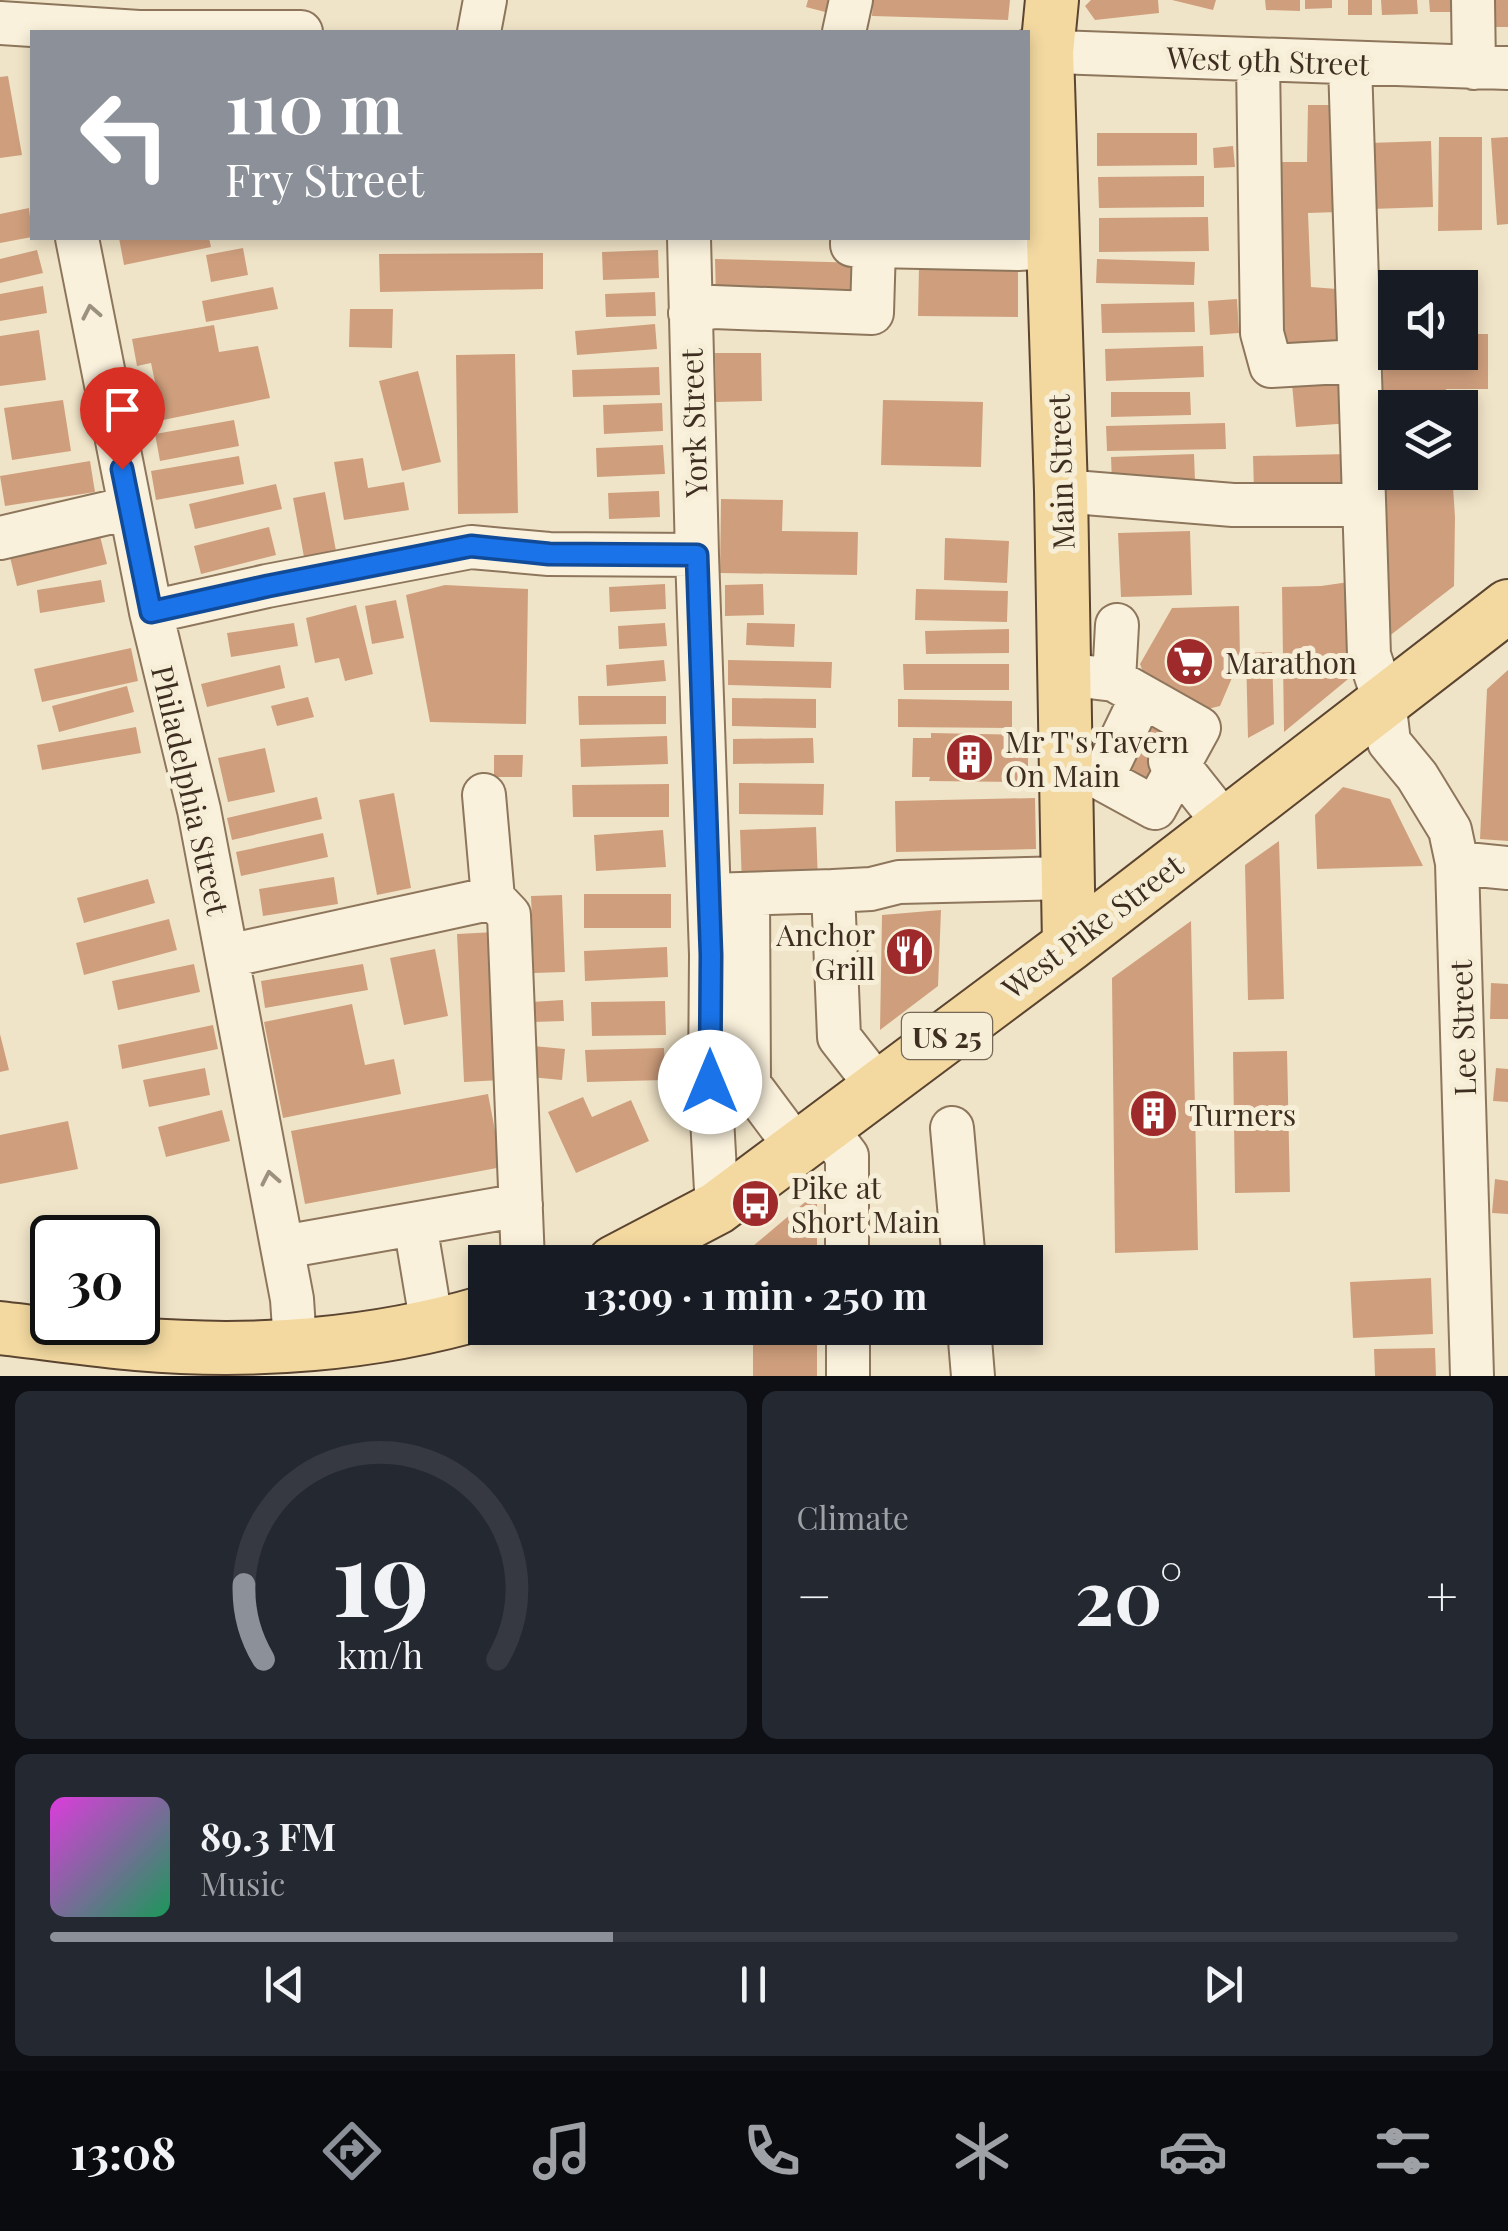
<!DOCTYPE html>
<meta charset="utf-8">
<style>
:root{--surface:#171b24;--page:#242831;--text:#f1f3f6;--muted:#9ea1a6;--line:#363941;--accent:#8c9099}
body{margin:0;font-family:"Playfair Display",serif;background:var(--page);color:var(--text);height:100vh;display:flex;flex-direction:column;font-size:38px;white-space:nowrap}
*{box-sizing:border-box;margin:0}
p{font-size:32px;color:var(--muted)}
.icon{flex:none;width:55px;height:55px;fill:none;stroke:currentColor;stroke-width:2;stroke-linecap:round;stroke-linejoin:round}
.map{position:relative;height:1376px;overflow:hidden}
.drawer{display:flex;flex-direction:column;gap:15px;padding:15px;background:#0d0f14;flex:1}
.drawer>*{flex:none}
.hud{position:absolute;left:30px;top:30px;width:1000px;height:210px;border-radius:0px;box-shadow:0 5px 15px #0003;background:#8c9099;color:#fff;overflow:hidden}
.tools{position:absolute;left:1378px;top:270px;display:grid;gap:20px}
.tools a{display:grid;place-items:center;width:100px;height:100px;border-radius:0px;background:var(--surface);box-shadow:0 5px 15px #0003;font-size:50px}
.speed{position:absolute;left:30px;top:1215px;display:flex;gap:20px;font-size:50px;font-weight:700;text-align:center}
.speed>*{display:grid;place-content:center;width:130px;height:130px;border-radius:50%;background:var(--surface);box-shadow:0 5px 15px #0003;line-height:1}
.speed .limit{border:5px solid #111;border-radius:15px;background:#fff;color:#111}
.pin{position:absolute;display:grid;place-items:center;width:85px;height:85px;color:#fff;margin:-102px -42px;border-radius:50% 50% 50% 0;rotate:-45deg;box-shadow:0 0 10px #0007}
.pin .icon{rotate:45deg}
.me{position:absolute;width:110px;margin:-55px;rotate:0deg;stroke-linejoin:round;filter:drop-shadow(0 0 8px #0008)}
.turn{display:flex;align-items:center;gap:35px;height:210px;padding:0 30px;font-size:45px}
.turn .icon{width:130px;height:130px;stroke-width:2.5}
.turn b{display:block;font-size:70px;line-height:85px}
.big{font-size:75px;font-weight:700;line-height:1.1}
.drawer .tile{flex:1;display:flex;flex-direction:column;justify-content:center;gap:15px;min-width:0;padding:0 35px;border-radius:15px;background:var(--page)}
.drawer .dial{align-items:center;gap:0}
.dial svg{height:260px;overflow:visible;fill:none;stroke:var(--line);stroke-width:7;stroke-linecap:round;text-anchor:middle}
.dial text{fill:var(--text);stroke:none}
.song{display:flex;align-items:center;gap:30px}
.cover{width:120px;height:120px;border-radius:15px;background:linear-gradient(135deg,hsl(300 70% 55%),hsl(150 70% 35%))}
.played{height:10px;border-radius:5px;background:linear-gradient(90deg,var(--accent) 40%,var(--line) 40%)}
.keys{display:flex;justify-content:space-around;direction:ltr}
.heat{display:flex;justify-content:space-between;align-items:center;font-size:55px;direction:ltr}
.drawer .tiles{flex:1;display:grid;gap:15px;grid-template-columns:1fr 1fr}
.tile:last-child{grid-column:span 2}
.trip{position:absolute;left:468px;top:1245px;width:575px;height:100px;border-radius:0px;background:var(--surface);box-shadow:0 5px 15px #0003;font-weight:700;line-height:100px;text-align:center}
.tabs{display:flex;height:160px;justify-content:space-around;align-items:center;background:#090b0e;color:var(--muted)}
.tabs .icon{width:70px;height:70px}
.tabs .selected{color:var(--accent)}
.tabs b{font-size:45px;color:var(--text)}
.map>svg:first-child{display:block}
.building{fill:#cf9f7d}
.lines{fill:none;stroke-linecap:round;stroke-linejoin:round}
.minor-casing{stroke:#8d765c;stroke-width:46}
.major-casing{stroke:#5b4430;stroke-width:56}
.minor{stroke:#faf1dc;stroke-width:42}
.major{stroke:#f3d9a0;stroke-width:52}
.oneway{stroke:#9c907e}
.route-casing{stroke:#114b97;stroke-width:25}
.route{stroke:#1a73e8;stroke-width:18}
.labels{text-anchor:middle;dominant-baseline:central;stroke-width:10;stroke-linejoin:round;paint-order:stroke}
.shield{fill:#f7eed8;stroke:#756857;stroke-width:2.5}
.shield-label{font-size:28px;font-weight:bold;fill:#3d2e20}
.street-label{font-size:30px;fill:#3d2e20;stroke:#f7eed8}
.poi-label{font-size:30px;fill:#3d2e20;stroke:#f7eed8;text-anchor:start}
</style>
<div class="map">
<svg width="1508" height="1376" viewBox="0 0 1508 1376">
<rect width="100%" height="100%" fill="#f0e4c8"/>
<path class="building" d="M 808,0 L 832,0 L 829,13 L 806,7 Z
M 873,0 L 1010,0 L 1008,20 L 872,16 Z
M 1091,0 L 1158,0 L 1159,13 L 1095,20 L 1085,6 Z
M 1172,0 L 1216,0 L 1213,10 Z
M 1265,0 L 1300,0 L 1300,11 L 1266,10 Z
M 1305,0 L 1332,0 L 1332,8 L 1305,9 Z
M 1348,0 L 1372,0 L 1372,15 L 1348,15 Z
M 1381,0 L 1417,0 L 1418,14 L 1382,15 Z
M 1429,0 L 1455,0 L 1455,12 L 1430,12 Z
M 1485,0 L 1508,0 L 1508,27 L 1484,27 Z
M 8,76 L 22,155 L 0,158 L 0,77 Z
M 1308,105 L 1340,105 L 1339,212 L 1308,213 L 1311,287 L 1350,290 L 1348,349 L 1288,348 L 1271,331 L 1272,162 L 1307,162 Z
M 1097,133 L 1197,133 L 1197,165 L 1097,166 Z
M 1439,137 L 1482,137 L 1482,230 L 1438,231 Z
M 1508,137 L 1508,224 L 1497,225 L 1491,138 Z
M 1431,141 L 1433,207 L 1370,209 L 1368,143 Z
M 1233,146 L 1235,167 L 1214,168 L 1213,148 Z
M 1204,176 L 1204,207 L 1099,208 L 1098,177 Z
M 29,208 L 32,237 L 0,243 L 0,214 Z
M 1208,217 L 1209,251 L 1099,252 L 1099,218 Z
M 119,238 L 209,238 L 211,247 L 124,265 Z
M 243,248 L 248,275 L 211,282 L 206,255 Z
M 37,250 L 43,273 L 0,283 L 0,259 Z
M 658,250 L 659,278 L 603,280 L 602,252 Z
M 543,253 L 543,289 L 380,292 L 379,254 Z
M 715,259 L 866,263 L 864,297 L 716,298 Z
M 1097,259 L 1195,262 L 1194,285 L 1096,283 Z
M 919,266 L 1018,266 L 1018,317 L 918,316 Z
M 43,286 L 47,313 L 0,321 L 0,294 Z
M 273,287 L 278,309 L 206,322 L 202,301 Z
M 655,292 L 656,316 L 606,317 L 605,294 Z
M 1237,299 L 1239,333 L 1210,335 L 1208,301 Z
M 1194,302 L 1195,332 L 1102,333 L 1101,304 Z
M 350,309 L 393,309 L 392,348 L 349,347 Z
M 655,324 L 657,349 L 577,355 L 575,331 Z
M 214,325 L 219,352 L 258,346 L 270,398 L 163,420 L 151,363 L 137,366 L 132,339 Z
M 39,330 L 46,380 L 0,386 L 0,336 Z
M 1460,334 L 1488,334 L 1488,389 L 1446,389 L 1448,408 L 1395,408 L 1395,420 L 1372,421 L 1368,371 L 1445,366 L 1446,352 L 1460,352 Z
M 1203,346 L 1204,377 L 1106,381 L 1105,349 Z
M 715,353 L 761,353 L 762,401 L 716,402 Z
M 515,354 L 518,513 L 458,514 L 456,355 Z
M 659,367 L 660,395 L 573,397 L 572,370 Z
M 418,371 L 441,462 L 402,471 L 379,381 Z
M 1348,380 L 1351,423 L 1296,427 L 1292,384 Z
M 1111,392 L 1190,392 L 1191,415 L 1111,417 Z
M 63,400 L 71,451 L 12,460 L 4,408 Z
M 883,400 L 983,402 L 981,467 L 881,465 Z
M 662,403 L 663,431 L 604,434 L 603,405 Z
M 234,420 L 239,446 L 160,461 L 155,434 Z
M 1225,423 L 1226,449 L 1107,451 L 1106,426 Z
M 663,445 L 665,474 L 597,477 L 596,448 Z
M 1194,454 L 1195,481 L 1112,483 L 1111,457 Z
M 1349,454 L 1350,491 L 1254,492 L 1253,456 Z
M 1395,455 L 1395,472 L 1452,472 L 1455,517 L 1454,586 L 1379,644 L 1369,457 Z
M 239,456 L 244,484 L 156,500 L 151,471 Z
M 363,458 L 368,488 L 404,482 L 409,510 L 344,520 L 334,462 Z
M 90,461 L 95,492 L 5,506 L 0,476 Z
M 276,484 L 282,509 L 195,529 L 189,504 Z
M 659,491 L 660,517 L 609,519 L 608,493 Z
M 325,492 L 336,551 L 304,557 L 293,498 Z
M 721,499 L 783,500 L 782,531 L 858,532 L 857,575 L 720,573 Z
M 269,527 L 276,555 L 201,574 L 194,546 Z
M 1190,531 L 1192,595 L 1121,597 L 1118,533 Z
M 100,536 L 107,564 L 17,586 L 10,557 Z
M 945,538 L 1009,541 L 1007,583 L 944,580 Z
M 101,580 L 105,602 L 40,613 L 37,590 Z
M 1349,582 L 1353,675 L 1284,732 L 1282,587 L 1321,586 Z
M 665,584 L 666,609 L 610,612 L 609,587 Z
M 763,584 L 764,615 L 725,616 L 725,585 Z
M 445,585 L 528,589 L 526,724 L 430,722 L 406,595 Z
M 916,589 L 1008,591 L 1007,622 L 915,620 Z
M 396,600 L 404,638 L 372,644 L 365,606 Z
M 356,605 L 373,674 L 345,681 L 339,658 L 315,663 L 306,618 Z
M 1239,606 L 1240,659 L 1220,706 L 1187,714 L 1152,696 L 1140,664 L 1172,608 Z
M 294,623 L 298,646 L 231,657 L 227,633 Z
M 665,623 L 667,646 L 619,649 L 618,626 Z
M 747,623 L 795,624 L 794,647 L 746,645 Z
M 1009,629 L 1009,653 L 926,654 L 925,631 Z
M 131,648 L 138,681 L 42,702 L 34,669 Z
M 1272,652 L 1274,724 L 1248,738 L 1246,653 Z
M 664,660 L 666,681 L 607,686 L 606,665 Z
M 728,660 L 832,662 L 831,688 L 728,685 Z
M 903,664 L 1009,664 L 1009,690 L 904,690 Z
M 280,665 L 285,688 L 207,707 L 201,684 Z
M 1508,670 L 1508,841 L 1480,839 L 1487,689 Z
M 127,686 L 134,712 L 59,732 L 52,706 Z
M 578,696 L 666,696 L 666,724 L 579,725 Z
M 308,697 L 314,717 L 277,726 L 271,706 Z
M 732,698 L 816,699 L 816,728 L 732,726 Z
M 898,699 L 1012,701 L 1012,728 L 898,727 Z
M 1146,708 L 1186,727 L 1154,794 L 1113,775 Z
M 136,727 L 141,753 L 42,770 L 37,745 Z
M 931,733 L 1028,735 L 1028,782 L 929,781 L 930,777 L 912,777 L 913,738 L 931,738 Z
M 667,736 L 668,764 L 581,767 L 580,739 Z
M 813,738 L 814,763 L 733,764 L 733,739 Z
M 265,748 L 275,792 L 228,802 L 218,758 Z
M 494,755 L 523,755 L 522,777 L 494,777 Z
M 739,783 L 824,784 L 823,815 L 739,814 Z
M 669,784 L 669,817 L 573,817 L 572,785 Z
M 1343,787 L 1390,799 L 1423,866 L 1317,869 L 1315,815 Z
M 394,793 L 411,888 L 377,895 L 359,800 Z
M 317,797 L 322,819 L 232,840 L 227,818 Z
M 1035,798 L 1036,849 L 896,852 L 895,801 Z
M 816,827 L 818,882 L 742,885 L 740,830 Z
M 663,830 L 666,867 L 596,871 L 594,835 Z
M 323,833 L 328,857 L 241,876 L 236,852 Z
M 1279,841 L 1284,999 L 1248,1000 L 1245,865 Z
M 334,877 L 338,904 L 263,916 L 259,889 Z
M 148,879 L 155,903 L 84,923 L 77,898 Z
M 584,894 L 671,894 L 671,928 L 584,928 Z
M 562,895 L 565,972 L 534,973 L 531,896 Z
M 941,910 L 938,986 L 880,1030 L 882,915 Z
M 169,919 L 177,950 L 84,975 L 76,943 Z
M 1191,921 L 1198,1250 L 1115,1253 L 1112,978 Z
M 495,932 L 501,1080 L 464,1082 L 457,934 Z
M 667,947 L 668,977 L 585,981 L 584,951 Z
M 435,949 L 448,1016 L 404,1025 L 390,958 Z
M 194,964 L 200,992 L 118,1010 L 112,981 Z
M 363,964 L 368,990 L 265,1008 L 261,981 Z
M 1491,983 L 1508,984 L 1508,1019 L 1490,1019 Z
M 563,1000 L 564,1021 L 533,1022 L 531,1002 Z
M 665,1001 L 666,1035 L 592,1036 L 591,1002 Z
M 352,1004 L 365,1065 L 394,1059 L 401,1094 L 283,1118 L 264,1022 Z
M 213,1025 L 218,1049 L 122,1069 L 118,1045 Z
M 0,1034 L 9,1070 L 0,1072 Z
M 533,1046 L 565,1049 L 562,1080 L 530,1077 Z
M 664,1048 L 665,1080 L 587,1082 L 585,1050 Z
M 1287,1051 L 1290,1192 L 1235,1193 L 1233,1052 Z
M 205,1068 L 210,1095 L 149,1107 L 143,1080 Z
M 1496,1068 L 1508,1069 L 1508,1102 L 1493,1101 Z
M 488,1094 L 502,1167 L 305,1204 L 291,1131 Z
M 583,1097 L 592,1117 L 631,1100 L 649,1141 L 576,1173 L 548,1112 Z
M 222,1110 L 230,1141 L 166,1157 L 158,1127 Z
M 68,1121 L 78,1169 L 0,1184 L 0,1135 Z
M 1495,1179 L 1508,1181 L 1508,1214 L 1492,1213 Z
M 817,1192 L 817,1262 L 753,1262 L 753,1246 Z
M 1431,1278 L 1433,1334 L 1353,1338 L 1350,1282 Z
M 753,1328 L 817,1328 L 817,1376 L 753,1376 Z
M 1435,1348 L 1436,1376 L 1375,1376 L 1374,1349 Z"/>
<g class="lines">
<defs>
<path id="minor" d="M 1473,0 L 1474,68
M 0,23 L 139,32 L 301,32
M 479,32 L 485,0
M 844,32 L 851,0
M 1028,51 L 1508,68
M 1258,61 L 1262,333 L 1271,366 L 1359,361
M 1350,64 L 1369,655 L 1384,700 L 1389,742 L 1417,776 L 1450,830 L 1457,863 L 1472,1376
M 77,238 L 151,612 L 199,810 L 292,1299 L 295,1344
M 689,238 L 697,555 L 711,955 L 710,1082 L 717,1208
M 852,242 L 852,245 L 874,246 L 1018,249 L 1053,247
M 690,313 L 713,307 L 872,313 L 874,246
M 1061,491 L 1233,505 L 1364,505
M 0,538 L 129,508
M 151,612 L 267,586 L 471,547 L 549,554 L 697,555
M 1064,674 L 1114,680 L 1199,728 L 1155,808 L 1102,779 L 1142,696
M 1114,680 L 1117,625
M 1170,761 L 1179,766 L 1225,824
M 484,795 L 493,898
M 1457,863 L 1508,868
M 833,891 L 839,1037 L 878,1087
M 748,894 L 749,1084 L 796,1147
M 709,895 L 833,891 L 871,889 L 899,882 L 1068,878
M 493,898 L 509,915 L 523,1262
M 228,956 L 493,898
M 824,1126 L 847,1156 L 847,1262
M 952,1128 L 964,1262
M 415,1224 L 432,1326
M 283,1247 L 521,1205
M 848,1328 L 848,1376
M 969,1328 L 973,1376"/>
<path id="major" d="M 1052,0 L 1047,52 L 1061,491 L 1069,945
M 614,1262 L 717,1208 L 1069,945 L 1508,606
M 0,1328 C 45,1333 91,1340 137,1344 C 252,1354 374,1345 485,1312"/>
</defs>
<use href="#minor" class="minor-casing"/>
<use href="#major" class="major-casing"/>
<use href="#minor" class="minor"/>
<use href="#major" class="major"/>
</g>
<defs><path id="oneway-chevron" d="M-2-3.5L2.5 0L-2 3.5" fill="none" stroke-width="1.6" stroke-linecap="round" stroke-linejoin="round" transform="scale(2.5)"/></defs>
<g class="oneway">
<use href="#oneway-chevron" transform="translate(91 312) rotate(-101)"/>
<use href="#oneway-chevron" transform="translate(270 1178) rotate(-101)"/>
</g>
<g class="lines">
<defs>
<path id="route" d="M 122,469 L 151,612 L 268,586 L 471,546 L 549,554 L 697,555 L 711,955 L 710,1082"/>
</defs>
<use href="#route" class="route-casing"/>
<use href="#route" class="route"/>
</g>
<defs>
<symbol id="supermarket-disc" viewBox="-11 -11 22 22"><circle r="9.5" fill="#9e2a2b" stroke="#f7eed8"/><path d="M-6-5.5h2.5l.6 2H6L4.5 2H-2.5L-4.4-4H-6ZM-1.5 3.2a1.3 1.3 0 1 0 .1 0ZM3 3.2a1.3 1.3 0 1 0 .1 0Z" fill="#fff"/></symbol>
<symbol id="building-disc" viewBox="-11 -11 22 22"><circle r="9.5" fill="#9e2a2b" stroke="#f7eed8"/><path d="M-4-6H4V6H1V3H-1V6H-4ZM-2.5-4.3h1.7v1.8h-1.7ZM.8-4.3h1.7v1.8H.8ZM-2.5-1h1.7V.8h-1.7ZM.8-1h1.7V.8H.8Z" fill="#fff"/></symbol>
<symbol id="restaurant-disc" viewBox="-11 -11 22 22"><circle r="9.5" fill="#9e2a2b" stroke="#f7eed8"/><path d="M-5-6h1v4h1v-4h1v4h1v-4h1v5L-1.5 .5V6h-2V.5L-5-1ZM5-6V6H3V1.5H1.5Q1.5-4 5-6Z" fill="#fff"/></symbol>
<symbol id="bus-disc" viewBox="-11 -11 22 22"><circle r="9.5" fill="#9e2a2b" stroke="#f7eed8"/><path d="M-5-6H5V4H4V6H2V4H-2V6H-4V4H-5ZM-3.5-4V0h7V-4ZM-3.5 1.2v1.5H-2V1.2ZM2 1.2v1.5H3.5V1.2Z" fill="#fff"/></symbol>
</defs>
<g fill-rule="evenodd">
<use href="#supermarket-disc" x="1162" y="634" width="55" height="55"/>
<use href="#building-disc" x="942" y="730" width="55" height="55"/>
<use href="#restaurant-disc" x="882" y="924" width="55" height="55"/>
<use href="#building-disc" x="1126" y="1086" width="55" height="55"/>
<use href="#bus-disc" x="728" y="1176" width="55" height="55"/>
</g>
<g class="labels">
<rect class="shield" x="902" y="1013" width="90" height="46" rx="8"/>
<g class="shield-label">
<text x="947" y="1036">US 25</text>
</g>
<g class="street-label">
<text transform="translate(1268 60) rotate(2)">West 9th Street</text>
<text transform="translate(693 423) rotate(-92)">York Street</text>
<text transform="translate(1060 472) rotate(-92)">Main Street</text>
<text transform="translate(191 790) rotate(77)">Philadelphia Street</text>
<text transform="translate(1092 926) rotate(-37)">West Pike Street</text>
<text transform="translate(1462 1028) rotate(-92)">Lee Street</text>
</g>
<g class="poi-label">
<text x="1225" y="662">Marathon</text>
<text x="1005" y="741">Mr T's Tavern<tspan x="1005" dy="34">On Main</tspan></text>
<text x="875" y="934" text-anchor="end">Anchor<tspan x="875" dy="34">Grill</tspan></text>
<text x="1189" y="1114">Turners</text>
<text x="791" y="1187">Pike at<tspan x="791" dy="34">Short Main</tspan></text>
</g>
</g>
</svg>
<div class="tools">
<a><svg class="icon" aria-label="sound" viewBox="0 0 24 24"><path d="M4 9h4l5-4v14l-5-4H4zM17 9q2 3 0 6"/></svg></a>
<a><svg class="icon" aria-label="layers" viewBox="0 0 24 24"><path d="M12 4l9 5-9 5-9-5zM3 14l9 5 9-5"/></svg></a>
</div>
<div class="speed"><div class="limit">30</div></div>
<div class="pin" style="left:122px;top:469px;background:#d93025"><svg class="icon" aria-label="arrive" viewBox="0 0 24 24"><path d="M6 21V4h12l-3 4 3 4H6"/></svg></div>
<svg class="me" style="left:710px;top:1082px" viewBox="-20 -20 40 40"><circle r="19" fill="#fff"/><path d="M0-13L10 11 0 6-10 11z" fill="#1a73e8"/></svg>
<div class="trip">13:09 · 1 min · 250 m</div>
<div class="hud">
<div class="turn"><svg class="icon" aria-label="left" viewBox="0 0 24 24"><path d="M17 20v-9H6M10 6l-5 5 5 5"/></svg><div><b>110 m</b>Fry Street</div></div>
</div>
</div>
<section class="drawer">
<div class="tiles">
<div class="tile dial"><svg viewBox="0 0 100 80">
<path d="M14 69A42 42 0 1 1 86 69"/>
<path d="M14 69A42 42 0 0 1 8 46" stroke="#8c9099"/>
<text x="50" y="56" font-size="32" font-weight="700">19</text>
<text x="50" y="72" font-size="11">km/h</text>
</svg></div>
<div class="tile"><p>Climate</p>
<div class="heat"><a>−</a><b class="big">20°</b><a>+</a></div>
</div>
<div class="tile">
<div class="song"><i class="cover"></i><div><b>89.3 FM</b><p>Music</p></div></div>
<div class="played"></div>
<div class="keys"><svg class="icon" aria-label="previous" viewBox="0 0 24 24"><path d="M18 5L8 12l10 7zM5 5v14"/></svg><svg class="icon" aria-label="pause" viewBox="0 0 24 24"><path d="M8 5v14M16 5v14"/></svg><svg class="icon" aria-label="next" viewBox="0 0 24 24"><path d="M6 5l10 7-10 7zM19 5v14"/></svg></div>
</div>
</div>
</section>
<nav class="tabs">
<b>13:08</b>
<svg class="icon selected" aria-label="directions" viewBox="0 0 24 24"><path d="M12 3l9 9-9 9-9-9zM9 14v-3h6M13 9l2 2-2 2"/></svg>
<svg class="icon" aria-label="music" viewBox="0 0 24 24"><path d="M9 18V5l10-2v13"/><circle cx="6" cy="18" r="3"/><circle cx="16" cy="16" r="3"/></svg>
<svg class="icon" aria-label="phone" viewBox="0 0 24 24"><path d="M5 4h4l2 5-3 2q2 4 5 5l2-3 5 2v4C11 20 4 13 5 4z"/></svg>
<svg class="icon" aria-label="climate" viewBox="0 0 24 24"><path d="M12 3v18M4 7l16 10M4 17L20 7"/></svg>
<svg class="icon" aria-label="car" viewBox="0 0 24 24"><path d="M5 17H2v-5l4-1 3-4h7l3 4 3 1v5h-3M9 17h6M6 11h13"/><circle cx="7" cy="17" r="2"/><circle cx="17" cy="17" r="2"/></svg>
<svg class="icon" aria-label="filters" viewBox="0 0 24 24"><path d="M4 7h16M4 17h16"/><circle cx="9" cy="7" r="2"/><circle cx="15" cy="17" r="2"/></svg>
</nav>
